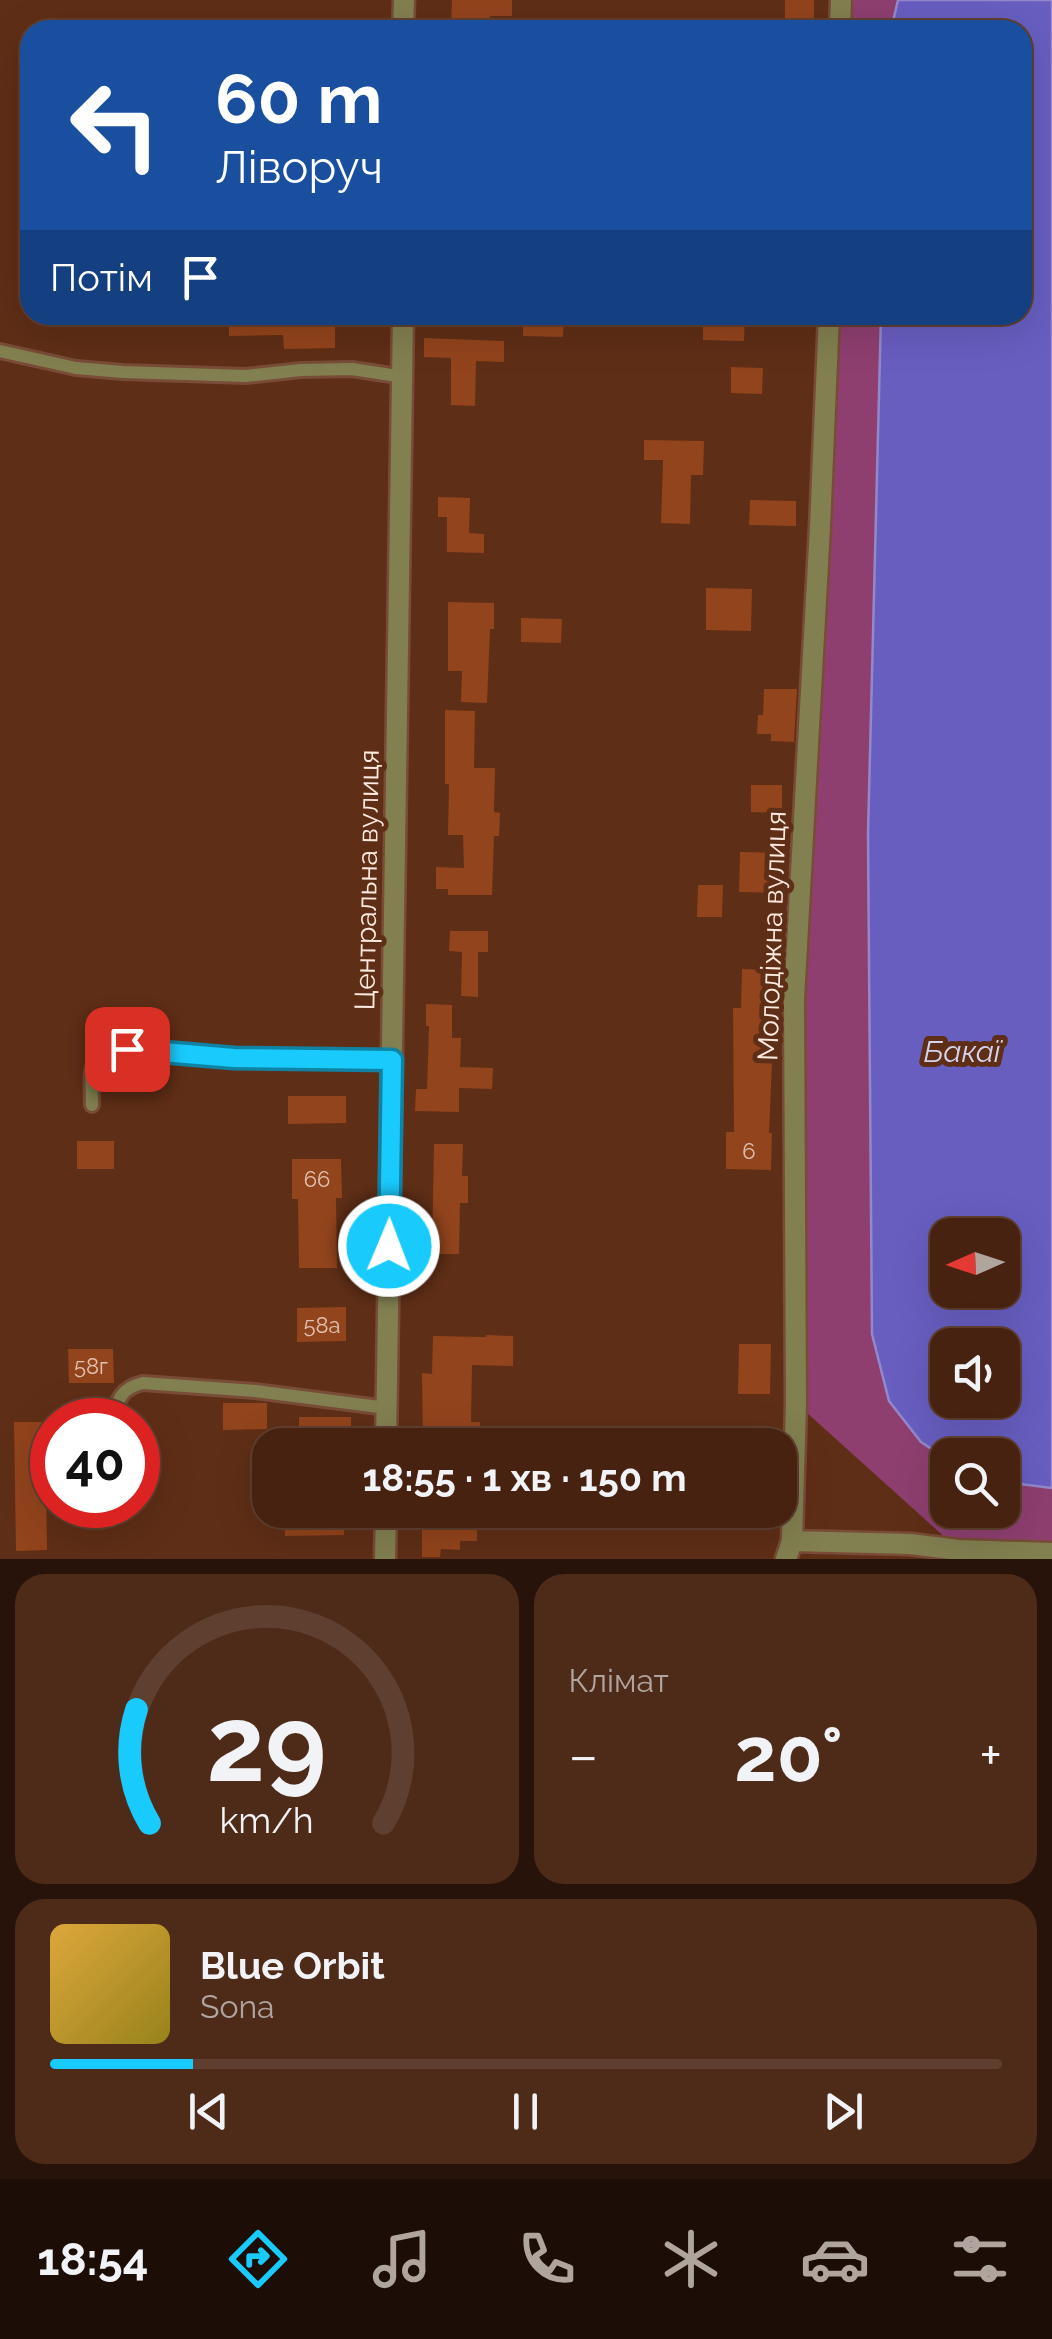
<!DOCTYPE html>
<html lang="uk">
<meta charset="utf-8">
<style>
:root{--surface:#472210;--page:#4e2a19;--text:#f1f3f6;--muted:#b0a49f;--line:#5f3f30;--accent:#19cafc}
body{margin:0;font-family:Raleway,sans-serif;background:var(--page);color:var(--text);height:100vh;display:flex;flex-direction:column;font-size:38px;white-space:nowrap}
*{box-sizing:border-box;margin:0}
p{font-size:32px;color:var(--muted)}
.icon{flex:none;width:55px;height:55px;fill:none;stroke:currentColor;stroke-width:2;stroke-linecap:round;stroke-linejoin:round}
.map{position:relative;height:1559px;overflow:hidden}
.sheet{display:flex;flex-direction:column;gap:15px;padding:15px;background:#271309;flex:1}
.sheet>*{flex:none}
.banner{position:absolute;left:20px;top:20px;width:1012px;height:305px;border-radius:30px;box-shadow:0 10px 40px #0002,0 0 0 2px var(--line);background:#1a4fa0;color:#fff;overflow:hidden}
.needle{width:65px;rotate:267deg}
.fabs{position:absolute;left:930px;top:1218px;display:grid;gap:20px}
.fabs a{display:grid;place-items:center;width:90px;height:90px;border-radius:20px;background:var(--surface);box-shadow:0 10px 40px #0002,0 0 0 2px var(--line);font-size:50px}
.speed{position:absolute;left:30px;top:1398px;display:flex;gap:20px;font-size:50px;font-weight:700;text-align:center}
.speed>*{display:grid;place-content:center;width:130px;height:130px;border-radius:50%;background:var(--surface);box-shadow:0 10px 40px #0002,0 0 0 2px var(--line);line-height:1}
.speed .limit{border:15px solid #d22;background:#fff;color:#111}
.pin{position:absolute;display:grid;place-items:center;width:85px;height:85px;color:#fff;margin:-42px;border-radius:20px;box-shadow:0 5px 15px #0006}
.me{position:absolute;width:110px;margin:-55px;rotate:1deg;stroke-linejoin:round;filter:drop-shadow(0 0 8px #0008)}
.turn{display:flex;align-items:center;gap:35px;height:210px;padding:0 30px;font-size:45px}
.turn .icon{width:130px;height:130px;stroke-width:2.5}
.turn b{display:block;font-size:70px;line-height:85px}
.then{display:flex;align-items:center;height:95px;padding:0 30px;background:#0003;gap:20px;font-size:38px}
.big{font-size:75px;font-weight:700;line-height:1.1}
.sheet .tile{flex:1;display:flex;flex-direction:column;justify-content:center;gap:15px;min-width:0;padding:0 35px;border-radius:30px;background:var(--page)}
.sheet .dial{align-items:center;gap:0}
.dial svg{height:260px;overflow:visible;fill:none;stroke:var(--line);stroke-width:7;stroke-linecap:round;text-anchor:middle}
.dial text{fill:var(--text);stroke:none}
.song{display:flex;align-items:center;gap:30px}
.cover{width:120px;height:120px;border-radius:15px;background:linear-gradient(135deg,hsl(40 70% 55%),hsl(50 70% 35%))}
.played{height:10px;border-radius:5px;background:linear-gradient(90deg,var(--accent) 15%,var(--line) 15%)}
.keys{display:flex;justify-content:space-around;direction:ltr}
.heat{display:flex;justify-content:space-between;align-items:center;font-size:55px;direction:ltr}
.sheet .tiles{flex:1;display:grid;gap:15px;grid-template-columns:1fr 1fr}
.tile:last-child{grid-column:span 2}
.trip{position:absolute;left:252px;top:1428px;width:545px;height:100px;border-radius:30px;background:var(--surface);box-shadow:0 10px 40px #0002,0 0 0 2px var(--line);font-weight:700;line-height:100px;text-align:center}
.tabs{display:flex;height:160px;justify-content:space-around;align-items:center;background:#1c0e06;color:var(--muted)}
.tabs .icon{width:70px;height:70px}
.tabs .active{color:var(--accent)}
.tabs b{font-size:45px;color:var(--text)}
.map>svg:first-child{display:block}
.green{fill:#8e3f70}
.water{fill:#675ec0;stroke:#9488ca;stroke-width:2.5;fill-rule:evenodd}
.building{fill:#92441c}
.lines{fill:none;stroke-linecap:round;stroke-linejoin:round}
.service-casing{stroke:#784c36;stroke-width:18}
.minor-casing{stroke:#784c36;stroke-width:25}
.tertiary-casing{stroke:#784c36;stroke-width:25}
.service{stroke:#827f50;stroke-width:12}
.minor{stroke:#827f50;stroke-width:20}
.tertiary{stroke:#827f50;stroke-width:20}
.route-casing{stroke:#1083a4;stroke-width:25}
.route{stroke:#19cafc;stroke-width:18}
.labels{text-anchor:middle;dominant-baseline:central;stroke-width:10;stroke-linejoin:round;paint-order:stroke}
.number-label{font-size:22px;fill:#e2c0b0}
.street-label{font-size:28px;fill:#fdeae1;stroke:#5f2e16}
.water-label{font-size:30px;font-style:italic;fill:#d4d4ee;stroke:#5f2e16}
</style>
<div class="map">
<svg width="1052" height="1559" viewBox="0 0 1052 1559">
<rect width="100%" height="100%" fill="#5f2e16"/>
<path class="green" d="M 841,0 L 898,0 L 891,30 L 840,30 Z
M 829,315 L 881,315 L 868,834 L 921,1442 L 947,1459 L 948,1510 L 1002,1510 L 1003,1482 L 1052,1488 L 1052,1553 L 959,1550 L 796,1403 L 794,1000 Z"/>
<path class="water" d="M 898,0 L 1052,0 L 1052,1488 L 1003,1482 L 1002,1455 L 948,1455 L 947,1459 L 921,1442 L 889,1401 L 872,1334 L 868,834 L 881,315 L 1022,315 L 1022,30 L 891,30 ZM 948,1235 L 1002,1235 L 1002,1290 L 948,1290 ZM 948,1345 L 1002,1345 L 1002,1400 L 948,1400 Z"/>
<path class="building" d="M 452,0 L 512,0 L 512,16 L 490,16 L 489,27 L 451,26 Z
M 785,0 L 814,0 L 814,30 L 785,30 Z
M 229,315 L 335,316 L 335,348 L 284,349 L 283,335 L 229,336 Z
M 523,315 L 564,315 L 563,337 L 523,336 Z
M 703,315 L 745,315 L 744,341 L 703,340 Z
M 424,338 L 504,341 L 504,362 L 476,361 L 475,406 L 451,405 L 451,358 L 424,357 Z
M 731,367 L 763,368 L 762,394 L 731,393 Z
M 644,440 L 704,441 L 703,475 L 691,475 L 690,524 L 661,523 L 663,460 L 644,460 Z
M 438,497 L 470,498 L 469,533 L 484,534 L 484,553 L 447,552 L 447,517 L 438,517 Z
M 750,500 L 796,501 L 796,526 L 749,525 Z
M 706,588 L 752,589 L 751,631 L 706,630 Z
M 448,602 L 494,603 L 494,629 L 490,629 L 487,703 L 461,702 L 462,671 L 448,671 Z
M 521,618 L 562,619 L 561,643 L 521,642 Z
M 764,689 L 797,689 L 794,742 L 771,741 L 771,734 L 757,734 L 758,715 L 763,715 Z
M 445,710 L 475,711 L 474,768 L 495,768 L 494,812 L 500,813 L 499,836 L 494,836 L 492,895 L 448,895 L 448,889 L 436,889 L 436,867 L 464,868 L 463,835 L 448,835 L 449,784 L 445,784 Z
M 751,785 L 782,785 L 782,813 L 751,812 Z
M 740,852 L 780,853 L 780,893 L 739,892 Z
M 698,885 L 723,885 L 722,917 L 697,917 Z
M 450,931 L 488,931 L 488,952 L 478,952 L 478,997 L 461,996 L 462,952 L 449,951 Z
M 742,969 L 776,970 L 769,1133 L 772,1133 L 771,1170 L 726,1169 L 726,1132 L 734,1132 L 733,1008 L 741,1008 Z
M 426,1004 L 452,1005 L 452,1038 L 461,1038 L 460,1067 L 493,1068 L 492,1089 L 459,1088 L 459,1112 L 415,1111 L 416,1089 L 427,1089 L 429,1026 L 426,1026 Z
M 288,1096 L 346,1096 L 346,1123 L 288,1124 Z
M 77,1141 L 114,1141 L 114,1169 L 77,1169 Z
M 434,1144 L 463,1144 L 462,1176 L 468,1176 L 468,1203 L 460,1203 L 459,1254 L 432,1254 Z
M 292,1159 L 341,1159 L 342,1198 L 336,1198 L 337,1268 L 299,1268 L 298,1199 L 292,1199 Z
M 346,1307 L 346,1341 L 297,1342 L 297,1308 Z
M 486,1335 L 513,1336 L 513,1366 L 472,1365 L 471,1422 L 480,1422 L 480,1441 L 458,1440 L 458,1445 L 423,1445 L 422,1373 L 432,1374 L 433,1336 L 486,1337 Z
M 739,1344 L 771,1344 L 770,1394 L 738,1394 Z
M 68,1349 L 113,1349 L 114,1383 L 69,1383 Z
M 223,1403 L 267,1403 L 267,1429 L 223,1430 Z
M 299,1417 L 351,1417 L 351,1445 L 299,1445 Z
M 14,1422 L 45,1422 L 47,1550 L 16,1551 Z
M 284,1510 L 344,1510 L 344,1535 L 285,1536 Z
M 422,1523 L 477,1524 L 477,1541 L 460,1541 L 460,1550 L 441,1549 L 440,1557 L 422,1557 Z"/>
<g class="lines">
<defs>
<path id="service" d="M 0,351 L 76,368 L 123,372 L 246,376 L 301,370 L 352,369 L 404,377
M 92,1105 C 92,1070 85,1051 127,1049 L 233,1058 L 392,1060
M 115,1420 C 116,1399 122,1388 143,1383 L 255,1391 L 387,1408"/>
<path id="minor" d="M 840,30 L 841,0
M 792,1541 L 910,1544 L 959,1550 L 1052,1553
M 786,1559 L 792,1541 L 796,1403 L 794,1000 L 820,527 L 829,315"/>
<path id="tertiary" d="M 403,30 L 404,0
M 386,1445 L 403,315
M 385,1559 L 386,1510"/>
</defs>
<use href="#service" class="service-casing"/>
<use href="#minor" class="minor-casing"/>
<use href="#tertiary" class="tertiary-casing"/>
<use href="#service" class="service"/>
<use href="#minor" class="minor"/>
<use href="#tertiary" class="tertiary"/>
</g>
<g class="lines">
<defs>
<path id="route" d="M 127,1049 L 234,1058 L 392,1060 L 389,1246"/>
</defs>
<use href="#route" class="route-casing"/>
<use href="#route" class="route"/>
</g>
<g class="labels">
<g class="number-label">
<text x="749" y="1151">6</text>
<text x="317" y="1179">66</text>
<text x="322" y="1325">58а</text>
<text x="91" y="1366">58г</text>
</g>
<g class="street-label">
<text transform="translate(367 880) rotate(-89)">Центральна вулиця</text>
<text transform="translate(772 936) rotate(-88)">Молодіжна вулиця</text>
</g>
<g class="water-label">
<text x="962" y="1051">Бакаї</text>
</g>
</g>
</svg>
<div class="fabs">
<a><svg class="needle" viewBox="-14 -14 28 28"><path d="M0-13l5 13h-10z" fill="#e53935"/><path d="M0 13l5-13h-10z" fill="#b0a49f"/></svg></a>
<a><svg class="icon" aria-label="sound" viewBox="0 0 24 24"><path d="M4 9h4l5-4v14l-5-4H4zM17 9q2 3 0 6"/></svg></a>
<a><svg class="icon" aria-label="search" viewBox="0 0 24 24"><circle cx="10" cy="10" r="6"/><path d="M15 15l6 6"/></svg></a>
</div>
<div class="speed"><div class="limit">40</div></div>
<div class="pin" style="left:127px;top:1049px;background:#d93025"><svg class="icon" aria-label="arrive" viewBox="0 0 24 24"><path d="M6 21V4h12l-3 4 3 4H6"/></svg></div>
<svg class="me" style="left:389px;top:1246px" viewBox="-20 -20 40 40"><circle r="17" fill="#19cafc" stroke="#fff" stroke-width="3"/><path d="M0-11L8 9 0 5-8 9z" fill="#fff"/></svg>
<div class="trip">18:55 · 1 хв · 150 m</div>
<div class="banner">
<div class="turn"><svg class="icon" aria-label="left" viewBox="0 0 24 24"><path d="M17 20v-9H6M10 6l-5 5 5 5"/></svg><div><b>60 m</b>Ліворуч</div></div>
<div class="then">Потім<svg class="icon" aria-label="arrive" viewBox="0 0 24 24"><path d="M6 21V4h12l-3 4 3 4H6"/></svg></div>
</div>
</div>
<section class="sheet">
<div class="tiles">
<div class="tile dial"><svg viewBox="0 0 100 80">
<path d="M14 69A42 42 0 1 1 86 69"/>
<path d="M14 69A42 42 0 0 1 10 34" stroke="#19cafc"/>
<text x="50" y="56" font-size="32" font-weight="700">29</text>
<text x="50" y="72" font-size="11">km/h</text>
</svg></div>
<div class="tile"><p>Клімат</p>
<div class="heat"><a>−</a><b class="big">20°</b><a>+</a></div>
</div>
<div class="tile">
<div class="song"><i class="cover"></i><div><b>Blue Orbit</b><p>Sona</p></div></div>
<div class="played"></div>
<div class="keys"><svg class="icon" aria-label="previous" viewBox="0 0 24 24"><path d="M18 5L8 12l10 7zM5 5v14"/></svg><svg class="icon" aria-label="pause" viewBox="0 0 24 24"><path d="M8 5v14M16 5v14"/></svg><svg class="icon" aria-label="next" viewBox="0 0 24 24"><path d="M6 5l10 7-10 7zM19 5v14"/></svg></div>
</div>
</div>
</section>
<nav class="tabs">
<b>18:54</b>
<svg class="icon active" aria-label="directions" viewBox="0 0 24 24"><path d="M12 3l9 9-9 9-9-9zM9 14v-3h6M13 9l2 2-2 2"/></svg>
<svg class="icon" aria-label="music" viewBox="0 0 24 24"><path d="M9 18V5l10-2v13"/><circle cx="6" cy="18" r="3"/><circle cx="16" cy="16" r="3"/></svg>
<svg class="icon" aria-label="phone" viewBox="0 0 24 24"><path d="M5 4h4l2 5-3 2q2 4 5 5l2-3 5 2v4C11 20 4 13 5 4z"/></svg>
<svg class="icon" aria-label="climate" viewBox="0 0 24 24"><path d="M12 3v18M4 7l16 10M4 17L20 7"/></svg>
<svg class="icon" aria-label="car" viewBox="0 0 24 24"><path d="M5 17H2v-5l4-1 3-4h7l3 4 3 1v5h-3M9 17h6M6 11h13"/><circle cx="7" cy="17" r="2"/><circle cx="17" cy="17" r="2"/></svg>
<svg class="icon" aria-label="filters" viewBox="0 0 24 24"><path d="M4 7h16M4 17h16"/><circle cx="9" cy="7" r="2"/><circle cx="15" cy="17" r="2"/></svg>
</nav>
